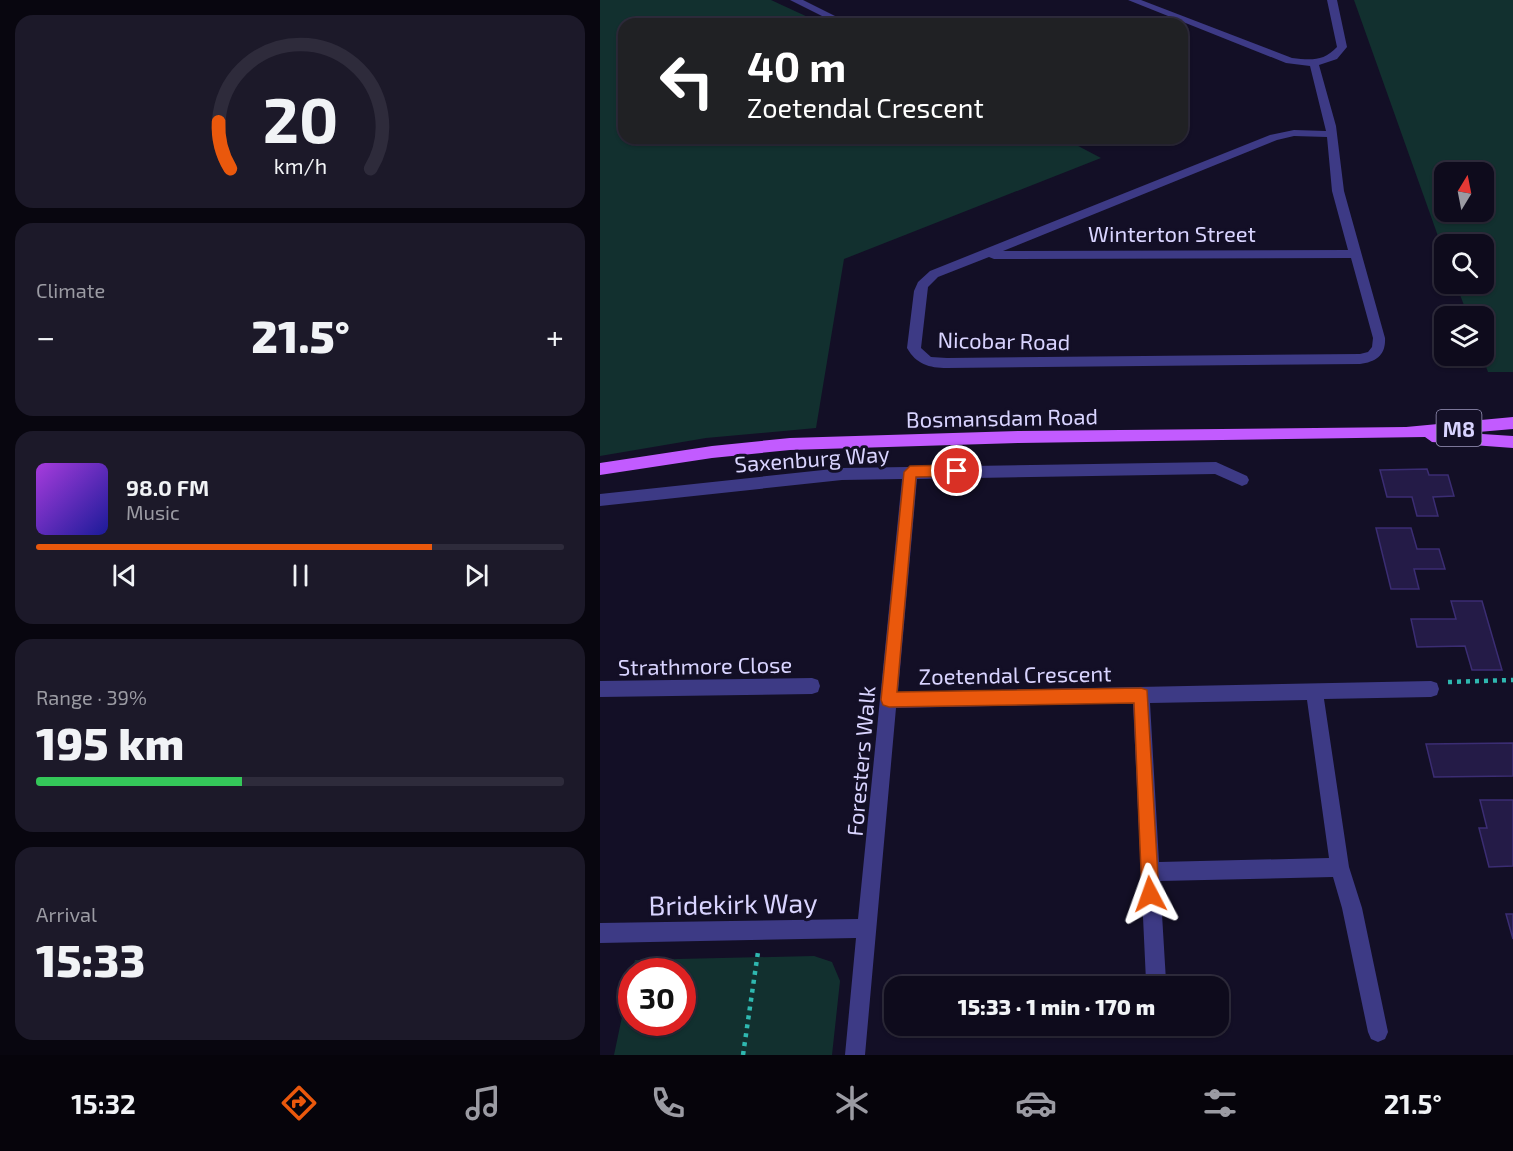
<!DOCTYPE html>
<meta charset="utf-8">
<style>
:root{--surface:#0e0b1c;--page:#1c1929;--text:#f1f3f6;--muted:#9b9ba3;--line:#2e2b3b;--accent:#ea580c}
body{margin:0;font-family:"Exo 2",sans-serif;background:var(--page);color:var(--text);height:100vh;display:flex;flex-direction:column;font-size:22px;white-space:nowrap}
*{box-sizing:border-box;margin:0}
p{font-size:20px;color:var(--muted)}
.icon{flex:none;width:33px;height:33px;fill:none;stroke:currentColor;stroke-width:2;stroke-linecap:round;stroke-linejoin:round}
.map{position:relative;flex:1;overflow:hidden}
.sheet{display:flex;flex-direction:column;gap:15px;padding:15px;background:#08060f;width:600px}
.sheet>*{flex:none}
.top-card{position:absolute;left:18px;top:18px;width:570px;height:126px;border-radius:18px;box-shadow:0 2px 4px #0004,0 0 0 2px var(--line);background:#202124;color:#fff;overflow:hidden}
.needle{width:39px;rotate:10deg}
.controls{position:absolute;left:834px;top:162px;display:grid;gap:12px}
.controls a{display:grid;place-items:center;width:60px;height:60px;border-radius:12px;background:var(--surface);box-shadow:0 2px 4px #0004,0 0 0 2px var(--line);font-size:30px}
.speed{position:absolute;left:18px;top:958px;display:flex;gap:12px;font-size:30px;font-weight:700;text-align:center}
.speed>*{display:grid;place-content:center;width:78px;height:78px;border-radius:50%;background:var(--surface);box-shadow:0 2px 4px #0004,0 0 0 2px var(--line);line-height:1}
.speed .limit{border:9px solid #d22;background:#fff;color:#111}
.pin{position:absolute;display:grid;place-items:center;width:51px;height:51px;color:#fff;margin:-26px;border:3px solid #fff;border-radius:50%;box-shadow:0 2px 6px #0007}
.me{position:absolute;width:66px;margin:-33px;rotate:356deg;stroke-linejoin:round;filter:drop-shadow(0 0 4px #0008)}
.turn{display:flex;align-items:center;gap:21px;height:126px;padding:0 30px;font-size:27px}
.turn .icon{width:78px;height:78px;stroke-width:2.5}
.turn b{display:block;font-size:42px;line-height:51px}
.big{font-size:45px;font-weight:800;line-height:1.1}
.sheet .widget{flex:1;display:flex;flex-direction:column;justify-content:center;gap:9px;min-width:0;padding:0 21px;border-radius:18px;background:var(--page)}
.sheet .dial{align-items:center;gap:0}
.dial svg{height:156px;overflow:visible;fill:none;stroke:var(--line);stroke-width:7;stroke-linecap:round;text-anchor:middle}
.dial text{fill:var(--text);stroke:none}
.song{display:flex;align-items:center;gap:18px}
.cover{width:72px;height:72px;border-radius:9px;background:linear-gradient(135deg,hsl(280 70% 55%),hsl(240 70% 35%))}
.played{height:6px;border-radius:3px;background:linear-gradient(90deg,var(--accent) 75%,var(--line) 75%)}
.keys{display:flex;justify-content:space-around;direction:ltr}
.heat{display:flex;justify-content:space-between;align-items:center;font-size:33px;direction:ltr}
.charge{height:9px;border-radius:4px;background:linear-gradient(90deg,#34c759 39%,var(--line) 0)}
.trip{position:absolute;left:284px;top:976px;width:345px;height:60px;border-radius:18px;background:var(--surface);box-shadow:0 2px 4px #0004,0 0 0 2px var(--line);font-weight:800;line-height:60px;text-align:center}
.dock{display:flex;height:96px;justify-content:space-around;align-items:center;background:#06040b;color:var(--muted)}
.dock .icon{width:42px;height:42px}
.dock .selected{color:var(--accent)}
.dock b{font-size:27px;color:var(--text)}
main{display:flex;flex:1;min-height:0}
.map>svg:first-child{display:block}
.green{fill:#12302f;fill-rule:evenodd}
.building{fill:#241b47;stroke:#3b2d73;stroke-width:1.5}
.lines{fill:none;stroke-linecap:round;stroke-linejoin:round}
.path{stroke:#2fb8b0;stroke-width:4.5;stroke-dasharray:4 5;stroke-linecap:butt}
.minor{fill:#3d3a85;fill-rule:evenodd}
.primary{fill:#c25bff;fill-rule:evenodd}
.route{fill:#ea580c;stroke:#983908;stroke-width:1.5}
.labels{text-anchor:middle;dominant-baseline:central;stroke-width:6;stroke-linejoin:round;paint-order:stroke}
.shield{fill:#130f26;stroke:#9e99be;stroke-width:1.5}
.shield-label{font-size:21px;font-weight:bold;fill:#d9d4ff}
.street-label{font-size:22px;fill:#d9d4ff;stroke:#130f26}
.near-street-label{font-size:27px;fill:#d9d4ff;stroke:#130f26}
</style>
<main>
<section class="sheet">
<div class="widget dial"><svg viewBox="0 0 100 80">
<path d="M14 69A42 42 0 1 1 86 69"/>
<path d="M14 69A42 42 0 0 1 8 45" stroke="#ea580c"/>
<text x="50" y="56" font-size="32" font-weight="700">20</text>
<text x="50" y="72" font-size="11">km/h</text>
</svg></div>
<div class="widget"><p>Climate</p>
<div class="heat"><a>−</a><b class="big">21.5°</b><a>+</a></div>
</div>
<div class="widget">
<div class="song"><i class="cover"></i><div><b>98.0 FM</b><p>Music</p></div></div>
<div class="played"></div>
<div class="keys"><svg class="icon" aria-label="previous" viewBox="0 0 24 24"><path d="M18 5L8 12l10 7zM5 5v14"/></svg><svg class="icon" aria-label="pause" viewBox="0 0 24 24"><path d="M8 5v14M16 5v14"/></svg><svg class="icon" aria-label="next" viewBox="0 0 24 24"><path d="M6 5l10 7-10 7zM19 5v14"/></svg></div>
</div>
<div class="widget"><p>Range · 39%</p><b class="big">195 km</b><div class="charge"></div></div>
<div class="widget"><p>Arrival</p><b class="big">15:33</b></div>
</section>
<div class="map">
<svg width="913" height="1055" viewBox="0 0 913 1055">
<rect width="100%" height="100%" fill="#130f26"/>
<path class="green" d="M 0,0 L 171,0 L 223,24 L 24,24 L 24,138 L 463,138 L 501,158 L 244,259 L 216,428 L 106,438 L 0,456 Z
M 754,0 L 913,0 L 913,372 L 888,372 L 882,356 L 884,316 L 868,316 L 856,284 L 884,284 L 884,244 L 844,244 L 844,253 ZM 844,172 L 884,172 L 884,212 L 844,212 Z
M 214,956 L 232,962 L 240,981 L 232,1055 L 14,1055 L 31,974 L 32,1023 L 82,1023 L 82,972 L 32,972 L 35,960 Z"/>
<path class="building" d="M 827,469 L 829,475 L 848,475 L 854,496 L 833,497 L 838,516 L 817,516 L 812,497 L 787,497 L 780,470 Z
M 776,528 L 811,528 L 817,549 L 839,549 L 845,569 L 814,569 L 819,589 L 791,589 Z
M 851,601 L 882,601 L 902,670 L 872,670 L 865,646 L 817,647 L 811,619 L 856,619 Z
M 913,743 L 913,776 L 834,777 L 826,744 Z
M 880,800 L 913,800 L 913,866 L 889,867 L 879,828 L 887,828 Z
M 906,914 L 913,914 L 913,939 Z"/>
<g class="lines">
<path class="path" d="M 848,682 L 913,680
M 143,1055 L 158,952"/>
<path class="minor" d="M 190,0 L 203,0 L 251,24 L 238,24 Z
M 528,0 L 541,0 L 692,58 C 710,60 723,62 737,47 L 727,0 L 737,0 L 747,47 L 737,59 L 719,65 L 736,126 L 744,191 L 785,338 C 786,355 776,362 760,364 L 347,368 C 329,368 316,364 307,348 L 314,291 L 318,282 L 330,271 L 670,135 L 694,130 L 726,131 L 710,66 L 686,63 ZM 694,136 L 727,137 L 732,191 L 748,250 L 403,251 L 677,140 ZM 389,257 L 394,259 L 751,258 L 773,338 L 772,347 L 768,352 L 760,354 L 347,358 L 331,357 L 321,348 L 328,287 L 338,277 Z
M 616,462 L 647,476 L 649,480 L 647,484 L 642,486 L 615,474 L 317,479 L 298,692 L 831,681 L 837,683 L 839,689 L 837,695 L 831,697 L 724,699 L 749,867 L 762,908 L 788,1032 L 785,1039 L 778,1042 L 771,1039 L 768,1032 L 742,908 L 733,877 L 560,881 L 566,981 L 563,987 L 549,987 L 546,981 L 533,703 L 296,708 L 265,1055 L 245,1055 L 256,938 L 0,943 L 0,923 L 258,919 L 302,479 L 242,480 L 0,506 L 0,494 L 242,468 ZM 707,700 L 729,858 L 559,862 L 550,703 Z
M 212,678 L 218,680 L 220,686 L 218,692 L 212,694 L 0,697 L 0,681 Z"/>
<path class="primary" d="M 913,417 L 913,429 L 867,433 L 913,436 L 913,448 L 832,442 L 825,437 L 419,443 L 190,450 L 112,458 L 0,475 L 0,463 L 112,446 L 190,438 L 419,431 L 806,427 Z"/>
</g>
<path class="route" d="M 357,465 L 364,471 L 357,476 L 316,477 L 297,692 L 541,688 L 547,690 L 559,894 L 556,900 L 550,903 L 544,900 L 542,894 L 534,703 L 289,707 L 283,705 L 281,700 L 304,472 L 310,466 Z"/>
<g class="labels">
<rect class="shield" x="836.5" y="410" width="45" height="36" rx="4.5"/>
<g class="shield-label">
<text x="859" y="428">M8</text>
</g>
<g class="street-label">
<text x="572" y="233">Winterton Street</text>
<text transform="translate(404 340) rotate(1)">Nicobar Road</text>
<text transform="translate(402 417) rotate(-1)">Bosmansdam Road</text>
<text transform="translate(212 458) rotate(-4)">Saxenburg Way</text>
<text transform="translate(105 665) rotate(-1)">Strathmore Close</text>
<text transform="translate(415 674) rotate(-1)">Zoetendal Crescent</text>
<text transform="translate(260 761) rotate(-85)">Foresters Walk</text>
</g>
<g class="near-street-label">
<text transform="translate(133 903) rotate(-1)">Bridekirk Way</text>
</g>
</g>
</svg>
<div class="controls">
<a><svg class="needle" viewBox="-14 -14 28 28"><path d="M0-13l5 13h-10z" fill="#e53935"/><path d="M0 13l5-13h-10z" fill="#9b9ba3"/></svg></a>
<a><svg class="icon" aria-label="search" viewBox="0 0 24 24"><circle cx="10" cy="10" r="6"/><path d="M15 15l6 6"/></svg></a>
<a><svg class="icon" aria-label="layers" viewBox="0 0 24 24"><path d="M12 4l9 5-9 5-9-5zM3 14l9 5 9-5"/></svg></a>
</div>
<div class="speed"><div class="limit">30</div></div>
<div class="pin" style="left:357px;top:471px;background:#d93025"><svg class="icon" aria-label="arrive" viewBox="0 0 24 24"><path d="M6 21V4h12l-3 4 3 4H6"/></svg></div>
<svg class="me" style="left:550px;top:894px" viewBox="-20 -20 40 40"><path d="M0-17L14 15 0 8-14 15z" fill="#ea580c" stroke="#fff" stroke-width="4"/></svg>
<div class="trip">15:33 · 1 min · 170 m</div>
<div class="top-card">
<div class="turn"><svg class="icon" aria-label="left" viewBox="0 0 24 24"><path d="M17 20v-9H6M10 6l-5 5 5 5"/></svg><div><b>40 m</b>Zoetendal Crescent</div></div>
</div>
</div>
</main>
<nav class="dock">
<b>15:32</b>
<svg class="icon selected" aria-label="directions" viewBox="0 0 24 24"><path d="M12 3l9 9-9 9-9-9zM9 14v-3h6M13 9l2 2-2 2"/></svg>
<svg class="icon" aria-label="music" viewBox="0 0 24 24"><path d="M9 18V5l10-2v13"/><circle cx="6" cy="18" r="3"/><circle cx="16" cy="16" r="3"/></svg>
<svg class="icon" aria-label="phone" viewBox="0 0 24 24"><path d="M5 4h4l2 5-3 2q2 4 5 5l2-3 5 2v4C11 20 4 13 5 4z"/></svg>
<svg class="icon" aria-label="climate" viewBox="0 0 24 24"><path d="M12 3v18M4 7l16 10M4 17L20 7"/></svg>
<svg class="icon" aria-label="car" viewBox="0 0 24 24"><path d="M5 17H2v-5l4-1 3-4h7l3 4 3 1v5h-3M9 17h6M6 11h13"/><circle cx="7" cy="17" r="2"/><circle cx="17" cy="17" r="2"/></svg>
<svg class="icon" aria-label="filters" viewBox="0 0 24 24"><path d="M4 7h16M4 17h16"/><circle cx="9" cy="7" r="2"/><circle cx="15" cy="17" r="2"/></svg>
<b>21.5°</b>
</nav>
